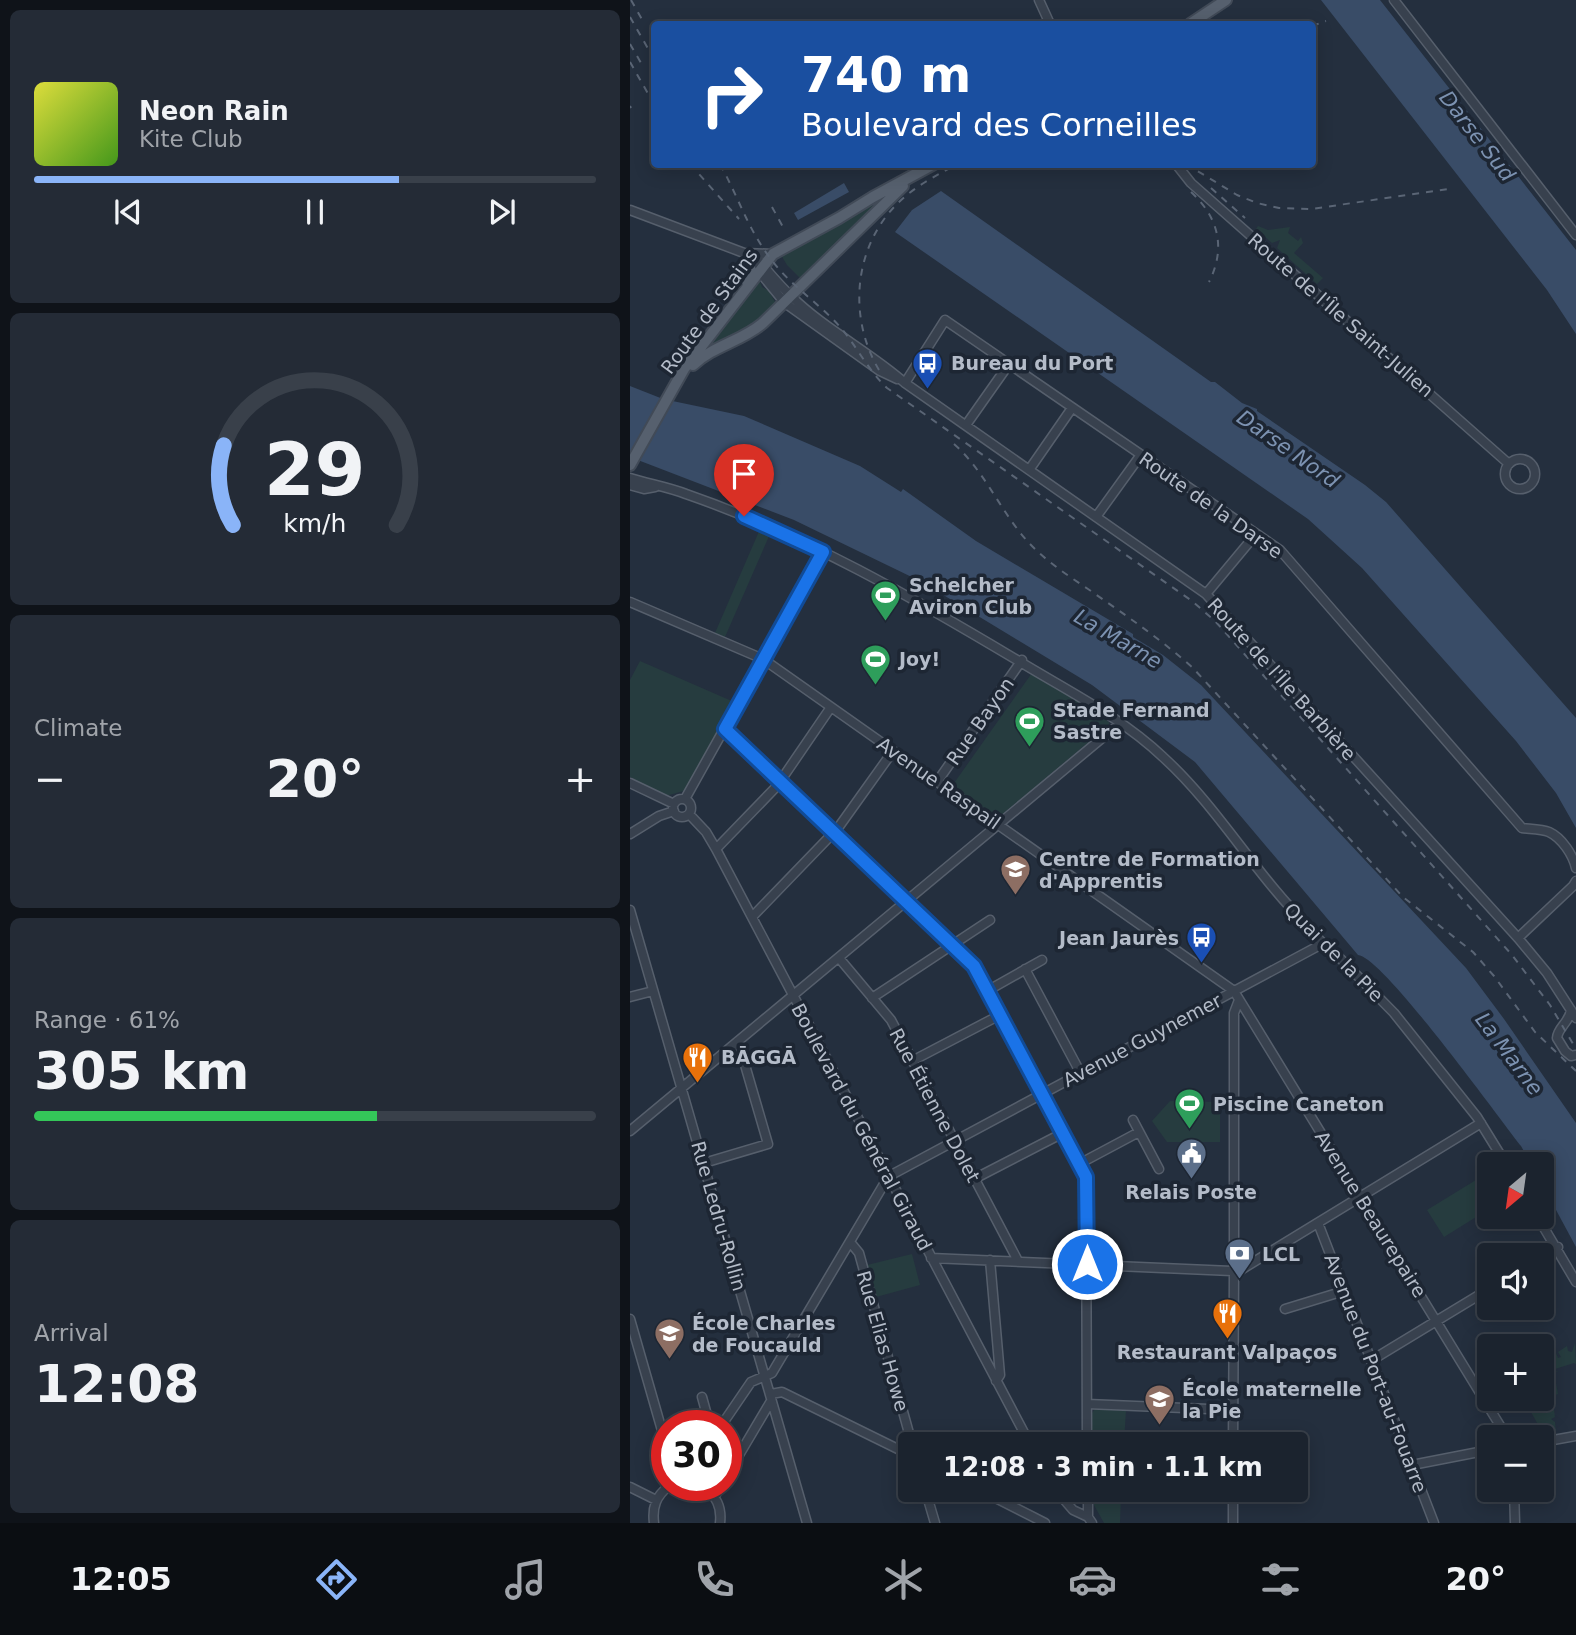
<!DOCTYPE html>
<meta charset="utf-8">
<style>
:root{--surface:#1b232e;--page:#242b36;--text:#f1f3f6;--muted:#a0a4aa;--line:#39404a;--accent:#8ab4f8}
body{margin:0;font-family:"DejaVu Sans",sans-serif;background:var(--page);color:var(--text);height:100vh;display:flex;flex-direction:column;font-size:26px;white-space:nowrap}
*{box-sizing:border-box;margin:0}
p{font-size:23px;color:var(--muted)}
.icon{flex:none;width:38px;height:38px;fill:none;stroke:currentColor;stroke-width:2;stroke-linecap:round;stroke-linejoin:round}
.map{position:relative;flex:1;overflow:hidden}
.details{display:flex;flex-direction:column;gap:10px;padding:10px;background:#0f1319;width:630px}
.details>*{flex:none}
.hud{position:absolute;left:21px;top:21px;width:665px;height:147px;border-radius:7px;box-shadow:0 4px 18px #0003,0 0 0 2px var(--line);background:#1a4fa0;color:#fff;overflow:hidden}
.needle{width:46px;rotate:209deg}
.controls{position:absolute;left:847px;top:1152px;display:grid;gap:14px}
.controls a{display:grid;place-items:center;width:77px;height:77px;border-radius:7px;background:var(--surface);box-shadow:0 4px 18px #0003,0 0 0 2px var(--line);font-size:35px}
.speed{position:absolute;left:21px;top:1410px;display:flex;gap:14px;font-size:35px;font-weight:700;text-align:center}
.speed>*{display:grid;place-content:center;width:91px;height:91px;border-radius:50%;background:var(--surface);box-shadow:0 4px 18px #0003,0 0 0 2px var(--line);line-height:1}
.speed .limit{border:10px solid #d22;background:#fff;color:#111}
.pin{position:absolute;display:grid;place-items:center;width:60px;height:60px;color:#fff;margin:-72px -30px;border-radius:50% 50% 50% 0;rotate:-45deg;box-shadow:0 0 7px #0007}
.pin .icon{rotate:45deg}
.me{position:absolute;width:77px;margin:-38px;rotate:0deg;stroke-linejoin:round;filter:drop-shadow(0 0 5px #0008)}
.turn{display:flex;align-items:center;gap:24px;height:147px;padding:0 35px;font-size:32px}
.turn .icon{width:91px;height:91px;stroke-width:2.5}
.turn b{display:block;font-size:49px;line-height:60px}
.big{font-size:52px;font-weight:700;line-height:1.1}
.details .card{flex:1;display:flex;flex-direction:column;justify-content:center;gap:10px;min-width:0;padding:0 24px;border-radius:10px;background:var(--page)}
.details .dial{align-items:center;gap:0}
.dial svg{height:182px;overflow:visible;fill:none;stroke:var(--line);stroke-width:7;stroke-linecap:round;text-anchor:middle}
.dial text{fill:var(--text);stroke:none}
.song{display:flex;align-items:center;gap:21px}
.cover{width:84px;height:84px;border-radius:10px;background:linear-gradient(135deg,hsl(60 70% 55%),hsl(100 70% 35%))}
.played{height:7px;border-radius:4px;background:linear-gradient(90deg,var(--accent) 65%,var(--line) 65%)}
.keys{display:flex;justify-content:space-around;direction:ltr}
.heat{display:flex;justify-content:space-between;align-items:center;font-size:38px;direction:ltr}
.charge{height:10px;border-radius:5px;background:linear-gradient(90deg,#34c759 61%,var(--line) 0)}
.trip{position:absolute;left:268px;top:1432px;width:410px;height:70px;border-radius:7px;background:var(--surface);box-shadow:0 4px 18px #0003,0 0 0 2px var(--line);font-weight:700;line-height:70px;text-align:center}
.tab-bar{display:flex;height:112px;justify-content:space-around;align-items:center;background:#0b0e12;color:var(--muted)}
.tab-bar .icon{width:49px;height:49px}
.tab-bar .current{color:var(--accent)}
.tab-bar b{font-size:32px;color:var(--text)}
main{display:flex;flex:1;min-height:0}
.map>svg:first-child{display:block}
.green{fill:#263c3f}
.water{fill:#394c67}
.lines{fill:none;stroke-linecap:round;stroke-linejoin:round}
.minor-casing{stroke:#565f6c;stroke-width:11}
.major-casing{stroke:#414a57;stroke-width:14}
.minor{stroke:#38414e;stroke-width:8}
.major{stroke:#56606e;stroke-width:10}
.rail{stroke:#5a6575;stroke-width:2;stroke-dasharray:7 7;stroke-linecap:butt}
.route-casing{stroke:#114b97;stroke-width:18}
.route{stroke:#1a73e8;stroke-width:12}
.labels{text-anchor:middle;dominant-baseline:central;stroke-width:7;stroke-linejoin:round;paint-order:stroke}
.street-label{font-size:19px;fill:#b4bcc9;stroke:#1d2633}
.poi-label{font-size:19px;font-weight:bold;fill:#b4bcc9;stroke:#1d2633;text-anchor:start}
.water-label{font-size:21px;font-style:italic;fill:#7c92b1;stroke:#1d2633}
</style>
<main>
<section class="details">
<div class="card">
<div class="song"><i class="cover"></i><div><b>Neon Rain</b><p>Kite Club</p></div></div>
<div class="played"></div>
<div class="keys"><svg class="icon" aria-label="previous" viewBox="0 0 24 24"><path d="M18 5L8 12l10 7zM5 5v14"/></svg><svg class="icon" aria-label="pause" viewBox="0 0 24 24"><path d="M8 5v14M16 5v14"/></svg><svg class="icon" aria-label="next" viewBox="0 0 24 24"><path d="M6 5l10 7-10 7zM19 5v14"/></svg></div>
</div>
<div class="card dial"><svg viewBox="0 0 100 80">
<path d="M14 69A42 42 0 1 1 86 69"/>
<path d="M14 69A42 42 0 0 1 10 34" stroke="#8ab4f8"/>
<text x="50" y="56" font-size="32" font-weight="700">29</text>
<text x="50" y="72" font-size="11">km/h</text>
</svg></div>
<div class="card"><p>Climate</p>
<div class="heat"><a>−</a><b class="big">20°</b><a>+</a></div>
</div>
<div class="card"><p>Range · 61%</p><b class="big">305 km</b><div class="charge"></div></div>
<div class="card"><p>Arrival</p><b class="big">12:08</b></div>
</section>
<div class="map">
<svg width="946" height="1523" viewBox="0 0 946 1523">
<rect width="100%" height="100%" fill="#242f3e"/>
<path class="green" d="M 250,200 L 252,200 L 173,281 L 157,265 L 151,255 Z
M 628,226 L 638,230 L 660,227 L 658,233 L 668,241 L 671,237 L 673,243 L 664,253 L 693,278 L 687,284 L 647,248 L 650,240 L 642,243 L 626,229 Z
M 129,279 L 132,287 L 139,291 L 145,302 C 138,324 92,341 72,352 Z
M 130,529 L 140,534 L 95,637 L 85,633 Z
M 10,661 L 104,702 L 57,790 L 36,796 L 0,777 L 0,680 Z
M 402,673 L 439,694 L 479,722 L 479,725 L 369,817 L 366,817 L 322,786 Z
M 540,1101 L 590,1102 L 590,1142 L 537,1142 L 522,1121 Z
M 859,1172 L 859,1209 L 814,1237 L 797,1210 Z
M 282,1254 L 290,1285 L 246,1297 L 237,1265 Z
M 945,1343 L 946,1364 L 944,1363 L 925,1369 L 922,1367 L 920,1374 L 923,1371 L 929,1371 L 924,1372 L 928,1394 L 922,1396 L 925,1417 L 921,1419 L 925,1422 L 926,1433 L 914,1435 L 893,1398 L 908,1398 L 909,1402 L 905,1405 L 906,1411 L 908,1410 L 907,1405 L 911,1403 L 914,1410 L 913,1401 L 920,1388 L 920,1375 L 914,1381 L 918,1381 L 917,1389 L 914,1388 L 912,1369 L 919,1364 L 922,1366 L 923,1360 L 920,1356 L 926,1353 L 928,1358 L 931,1357 L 928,1352 L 937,1346 L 938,1351 L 942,1352 Z
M 465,1409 L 496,1410 L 494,1443 L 462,1444 L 462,1413 Z
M 462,1489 L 500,1489 L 500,1496 L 491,1496 L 490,1523 L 474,1523 L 464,1505 Z"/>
<path class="water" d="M 691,0 L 750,0 L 946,250 L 946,334 L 917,290 Z
M 214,183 L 219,192 L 168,220 L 164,213 Z
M 311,191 L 581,382 L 585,382 L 612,403 L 627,409 L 627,411 L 735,485 L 756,502 L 946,718 L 946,828 L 926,793 L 886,741 L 732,568 L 678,519 L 265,232 L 282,210 Z
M 0,386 L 33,399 L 114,416 L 230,466 L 271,492 L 273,489 L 346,541 L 503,634 L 503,637 L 533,655 L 571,685 L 836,968 L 874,1019 L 946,1123 L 946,1247 L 912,1184 L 912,1164 L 901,1164 L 891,1146 C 868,1117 753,957 728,955 L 565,762 L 462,685 L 292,582 L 164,520 L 0,457 Z"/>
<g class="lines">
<defs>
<path id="minor" d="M 409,0 L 420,24
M 764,0 L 946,235
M 546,164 L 561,183 L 879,464
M 0,210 L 114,253 L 143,254
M 114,253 L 155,303 L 250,371 L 267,379
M 124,255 C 136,269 148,284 161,296 C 193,328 240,352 275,383 L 576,594 L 888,938 L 917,973 L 946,1018
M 275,383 L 315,320 L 650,550 L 892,828 C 900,829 912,829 919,832 C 932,838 943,855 946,868
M 336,425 L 379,364
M875 474a15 15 0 1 1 30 0a15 15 0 1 1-30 0Z
M 399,470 L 442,408
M 0,478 C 19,484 38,487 56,494 C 175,535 285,599 392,663 C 440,692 492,718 533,757 C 588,807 625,874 678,926 C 686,934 690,944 700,948 L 764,1013 L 847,1117 L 876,1164
M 0,485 L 14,489 L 25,487
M 466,517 L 510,456
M 576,594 L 626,534
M 0,602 L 133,659 L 604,991 L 877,1437
M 95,729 L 344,966 L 456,1177 L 457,1444
M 307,782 L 392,660
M 0,783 L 44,804
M43 808a9 9 0 1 1 18 0a9 9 0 1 1-18 0Z
M 55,799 L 193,552
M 59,814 L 76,832 L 86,849 L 400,1444
M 0,834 L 29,816 L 44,811
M 86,849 L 147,786 L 201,707
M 0,910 L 177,1523
M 122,917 L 208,828 L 263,751
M 888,938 L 943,886 L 946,881
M 209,958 L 261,1020 L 388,1261
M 395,969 L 450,1072
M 357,991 L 412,960
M 0,997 L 23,991
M 242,998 L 360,920
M 941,1010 C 939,1023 928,1027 927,1038 L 935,1051 L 941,1056 L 946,1055
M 282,1061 L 370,1015
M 503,1120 L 529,1169
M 0,1131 L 489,724
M 74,1163 L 138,1144 L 108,1041
M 449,1164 L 509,1132
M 344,1179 L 433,1133
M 907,1216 L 946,1282
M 688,1223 L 804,1523
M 220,1242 L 229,1253 L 282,1444
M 912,1257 L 928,1247
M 301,1258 L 602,1271
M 360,1260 L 370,1375 L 366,1381
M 604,1266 L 604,1013 L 609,1000
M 609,1271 L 851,1123
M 655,1309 L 714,1291
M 0,1319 L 37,1448
M 742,1360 L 859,1289
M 141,1394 L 152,1392 L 280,1455
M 72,1397 L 80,1426
M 457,1404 L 603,1410
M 91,1426 L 121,1382 L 142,1373 L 254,1184 L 263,1174 L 692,944
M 912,1442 L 946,1436
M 603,1444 L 604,1274
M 782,1465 L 859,1450
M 96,1477 L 141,1401
M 74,1486 C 86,1497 92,1506 90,1523
M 0,1487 L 26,1500
M 295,1489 L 305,1523
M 348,1489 L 415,1523
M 425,1489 L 443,1510 L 458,1517 L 462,1523
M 458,1489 L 458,1517
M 884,1489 L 885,1523
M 85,1496 L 91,1486
M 24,1523 C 22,1507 26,1496 39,1486
M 603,1523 L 603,1489"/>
<path id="major" d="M 560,24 L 596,0
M 117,282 L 121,271 L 118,258
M 63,365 C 83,346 112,341 133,323 L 273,186
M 0,465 L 54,369 L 143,254 L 209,218 L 243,197 L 304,164"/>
</defs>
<use href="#minor" class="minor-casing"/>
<use href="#major" class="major-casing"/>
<use href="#minor" class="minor"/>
<use href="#major" class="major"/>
<path class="rail" d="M 1,0 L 14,23
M 0,17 L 24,59
M 682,26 L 696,21
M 0,44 L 14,68
M 0,62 L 24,104
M 0,106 L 1,108
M 60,164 L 109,219
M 90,164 C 111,202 119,234 148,268 C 167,290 192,306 211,328 C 227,347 238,370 257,388 L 562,601 L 585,621 L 882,955 L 920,1005 L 946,1049
M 556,164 L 607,195 L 627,203 L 649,208 L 681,209 L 819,189
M 581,188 L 615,218
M 561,192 C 589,218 596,248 579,282
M 142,207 L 153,227
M 249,370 C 218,318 223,247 268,203 C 285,186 306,176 327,164
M 324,444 C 358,474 373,519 406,550 C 422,565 440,577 458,589 C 494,614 529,638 562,667 L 773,897 L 843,952 L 864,976 L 905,1032 L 946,1071"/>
</g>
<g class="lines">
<defs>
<path id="route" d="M 114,516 L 193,552 L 95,729 L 344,966 L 456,1177 L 457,1264"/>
</defs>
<use href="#route" class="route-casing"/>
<use href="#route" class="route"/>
</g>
<defs>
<symbol id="bus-pin" viewBox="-11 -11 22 30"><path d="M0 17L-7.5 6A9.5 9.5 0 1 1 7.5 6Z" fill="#1a4fb4" stroke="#1d2633"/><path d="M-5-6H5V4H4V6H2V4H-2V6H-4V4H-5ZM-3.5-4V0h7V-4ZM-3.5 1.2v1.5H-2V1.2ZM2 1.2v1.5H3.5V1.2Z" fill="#fff"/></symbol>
<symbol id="stadium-pin" viewBox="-11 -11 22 30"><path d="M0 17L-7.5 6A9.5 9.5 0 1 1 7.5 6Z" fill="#2e9e5b" stroke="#1d2633"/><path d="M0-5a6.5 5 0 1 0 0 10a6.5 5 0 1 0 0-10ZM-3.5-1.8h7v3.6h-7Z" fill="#fff"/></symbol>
<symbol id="university-pin" viewBox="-11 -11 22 30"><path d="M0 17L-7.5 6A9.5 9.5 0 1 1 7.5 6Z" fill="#8d6e63" stroke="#1d2633"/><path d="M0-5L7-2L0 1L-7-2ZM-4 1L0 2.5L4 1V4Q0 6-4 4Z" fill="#fff"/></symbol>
<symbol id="restaurant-pin" viewBox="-11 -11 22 30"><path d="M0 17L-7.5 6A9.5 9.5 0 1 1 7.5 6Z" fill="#e8710a" stroke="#1d2633"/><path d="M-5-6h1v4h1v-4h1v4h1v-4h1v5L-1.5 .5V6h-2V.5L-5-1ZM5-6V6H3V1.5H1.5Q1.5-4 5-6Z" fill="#fff"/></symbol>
<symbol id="civic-pin" viewBox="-11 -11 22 30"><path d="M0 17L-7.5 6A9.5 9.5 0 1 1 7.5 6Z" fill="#5c6f8a" stroke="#1d2633"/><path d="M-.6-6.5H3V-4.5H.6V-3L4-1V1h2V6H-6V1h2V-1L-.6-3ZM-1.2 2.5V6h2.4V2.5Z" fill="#fff"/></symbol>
<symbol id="bank-pin" viewBox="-11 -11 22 30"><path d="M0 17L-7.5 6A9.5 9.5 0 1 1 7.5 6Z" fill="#5c6f8a" stroke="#1d2633"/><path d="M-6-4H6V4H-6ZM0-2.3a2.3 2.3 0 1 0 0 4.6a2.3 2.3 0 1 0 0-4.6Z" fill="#fff"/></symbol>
<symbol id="school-pin" viewBox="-11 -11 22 30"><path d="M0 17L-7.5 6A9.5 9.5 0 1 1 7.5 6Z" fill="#8d6e63" stroke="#1d2633"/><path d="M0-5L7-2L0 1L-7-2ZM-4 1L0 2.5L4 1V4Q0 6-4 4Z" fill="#fff"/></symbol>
</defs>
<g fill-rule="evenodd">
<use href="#bus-pin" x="280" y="346" width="35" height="47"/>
<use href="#stadium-pin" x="238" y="578" width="35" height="47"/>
<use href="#stadium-pin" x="228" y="642" width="35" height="47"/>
<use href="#stadium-pin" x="382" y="704" width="35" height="47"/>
<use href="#university-pin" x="368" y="852" width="35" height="47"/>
<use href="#bus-pin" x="554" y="920" width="35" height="47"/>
<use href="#restaurant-pin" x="50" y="1040" width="35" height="47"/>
<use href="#stadium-pin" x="542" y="1086" width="35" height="47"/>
<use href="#civic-pin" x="544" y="1136" width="35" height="47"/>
<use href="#bank-pin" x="592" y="1236" width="35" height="47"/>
<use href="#restaurant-pin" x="580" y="1296" width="35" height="47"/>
<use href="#school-pin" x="22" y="1316" width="35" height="47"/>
<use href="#school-pin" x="512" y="1382" width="35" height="47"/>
</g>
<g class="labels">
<g class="street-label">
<text transform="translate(79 311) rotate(-54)">Route de Stains</text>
<text transform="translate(711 315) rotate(41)">Route de l'Île Saint-Julien</text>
<text transform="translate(581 505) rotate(35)">Route de la Darse</text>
<text transform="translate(652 679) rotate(48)">Route de l'Île Barbière</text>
<text transform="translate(350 721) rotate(-55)">Rue Bayon</text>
<text transform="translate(309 783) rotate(35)">Avenue Raspail</text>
<text transform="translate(704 952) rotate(45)">Quai de la Pie</text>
<text transform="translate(512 1040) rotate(-28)">Avenue Guynemer</text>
<text transform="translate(305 1105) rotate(62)">Rue Étienne Dolet</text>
<text transform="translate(232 1127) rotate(62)">Boulevard du Général Giraud</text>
<text transform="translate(741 1214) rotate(58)">Avenue Beaurepaire</text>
<text transform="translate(89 1216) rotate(74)">Rue Ledru-Rollin</text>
<text transform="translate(253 1341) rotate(74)">Rue Elias Howe</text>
<text transform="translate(746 1373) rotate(69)">Avenue du Port-au-Fouarre</text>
</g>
<g class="poi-label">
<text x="321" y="363">Bureau du Port</text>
<text x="279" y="585">Schelcher<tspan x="279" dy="22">Aviron Club</tspan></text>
<text x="269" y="659">Joy!</text>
<text x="423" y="710">Stade Fernand<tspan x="423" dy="22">Sastre</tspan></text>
<text x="409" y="859">Centre de Formation<tspan x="409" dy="22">d'Apprentis</tspan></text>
<text x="549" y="938" text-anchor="end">Jean Jaurès</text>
<text x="91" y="1057">BĀGGĀ</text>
<text x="583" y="1104">Piscine Caneton</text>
<text x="561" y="1192" text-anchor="middle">Relais Poste</text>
<text x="632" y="1254">LCL</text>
<text x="62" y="1323">École Charles<tspan x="62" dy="22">de Foucauld</tspan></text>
<text x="597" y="1352" text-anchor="middle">Restaurant Valpaços</text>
<text x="552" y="1389">École maternelle<tspan x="552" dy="22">la Pie</tspan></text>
</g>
<g class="water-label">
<text transform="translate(847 136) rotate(52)">Darse Sud</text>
<text transform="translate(658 449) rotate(35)">Darse Nord</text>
<text transform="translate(488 639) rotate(30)">La Marne</text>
<text transform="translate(879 1054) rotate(53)">La Marne</text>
</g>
</g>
</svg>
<div class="controls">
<a><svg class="needle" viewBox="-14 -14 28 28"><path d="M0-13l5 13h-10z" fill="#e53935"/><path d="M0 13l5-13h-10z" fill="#a0a4aa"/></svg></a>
<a><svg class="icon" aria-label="sound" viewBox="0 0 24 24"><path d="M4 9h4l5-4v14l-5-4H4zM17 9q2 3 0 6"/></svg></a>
<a>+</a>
<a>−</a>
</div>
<div class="speed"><div class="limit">30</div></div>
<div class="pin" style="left:114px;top:516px;background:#d93025"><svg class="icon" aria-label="arrive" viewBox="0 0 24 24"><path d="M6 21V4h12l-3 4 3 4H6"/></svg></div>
<svg class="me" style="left:457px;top:1264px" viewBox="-20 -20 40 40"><circle r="17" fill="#1a73e8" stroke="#fff" stroke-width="3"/><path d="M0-11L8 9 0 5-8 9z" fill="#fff"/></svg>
<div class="trip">12:08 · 3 min · 1.1 km</div>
<div class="hud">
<div class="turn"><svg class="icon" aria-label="right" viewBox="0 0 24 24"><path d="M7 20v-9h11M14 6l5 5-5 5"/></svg><div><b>740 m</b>Boulevard des Corneilles</div></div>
</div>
</div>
</main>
<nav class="tab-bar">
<b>12:05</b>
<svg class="icon current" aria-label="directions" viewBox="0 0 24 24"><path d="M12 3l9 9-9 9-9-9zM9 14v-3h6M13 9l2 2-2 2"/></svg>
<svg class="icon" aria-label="music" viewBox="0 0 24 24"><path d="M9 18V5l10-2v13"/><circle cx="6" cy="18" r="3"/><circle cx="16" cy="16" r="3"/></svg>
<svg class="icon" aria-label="phone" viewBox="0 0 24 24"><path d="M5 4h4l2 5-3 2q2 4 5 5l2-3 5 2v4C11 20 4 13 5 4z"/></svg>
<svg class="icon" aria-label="climate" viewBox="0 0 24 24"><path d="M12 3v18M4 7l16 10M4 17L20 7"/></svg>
<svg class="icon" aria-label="car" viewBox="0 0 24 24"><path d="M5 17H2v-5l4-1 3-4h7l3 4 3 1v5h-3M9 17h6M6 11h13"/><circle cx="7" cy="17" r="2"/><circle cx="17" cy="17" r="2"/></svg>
<svg class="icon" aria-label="filters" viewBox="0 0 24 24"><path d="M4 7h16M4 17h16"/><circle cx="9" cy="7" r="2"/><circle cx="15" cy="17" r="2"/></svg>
<b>20°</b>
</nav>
